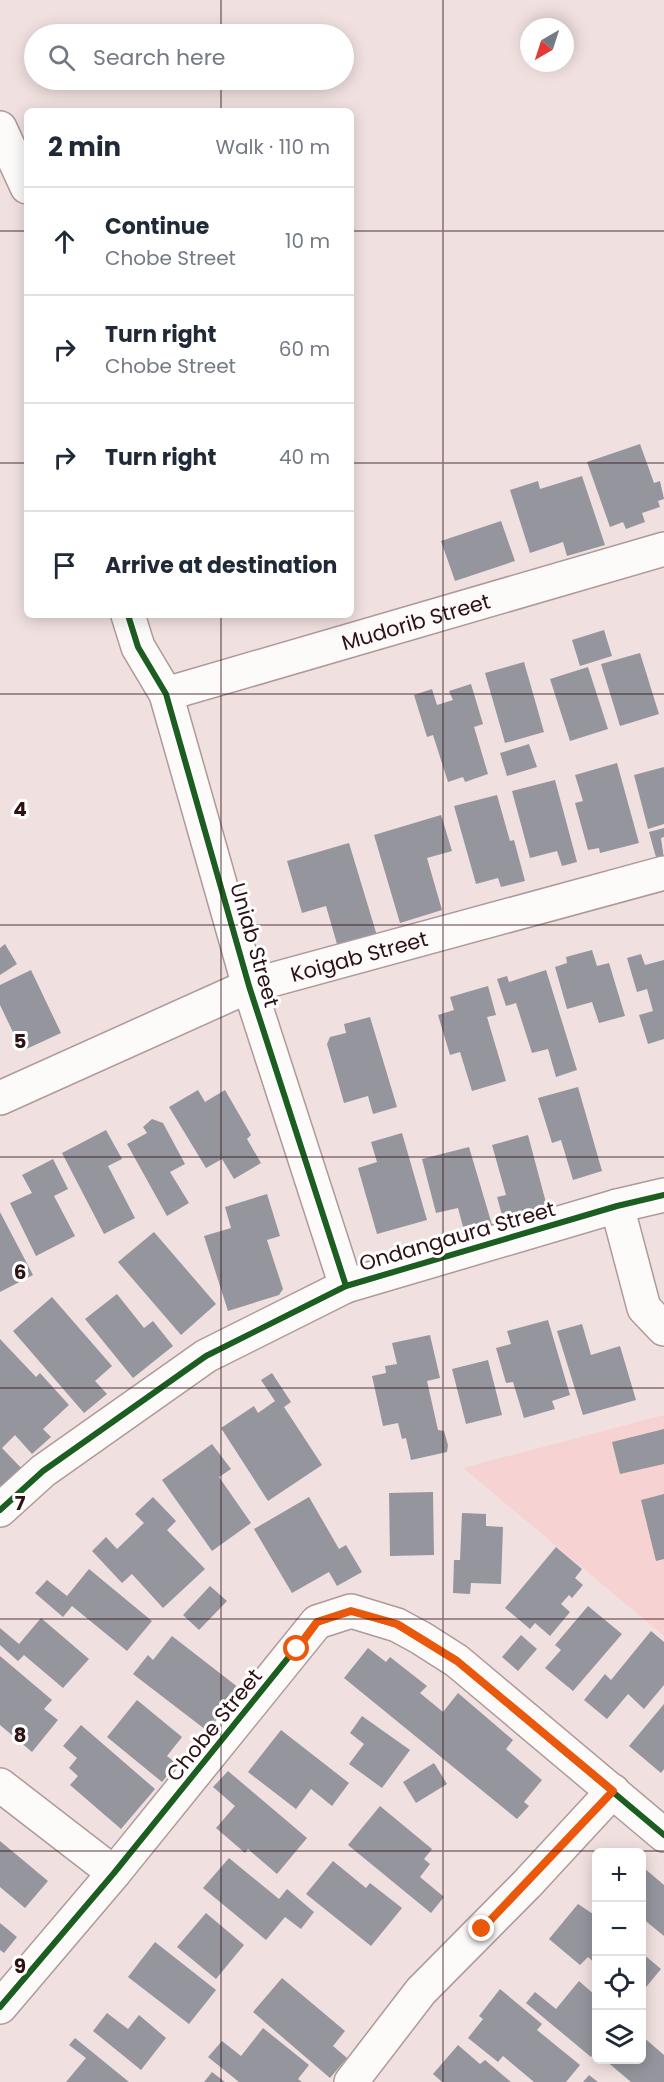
<!DOCTYPE html>
<html lang="en">
<head>
<meta charset="utf-8">
<style>
	body { margin:0; font-family:Poppins,sans-serif; background:#f2f2f3; color:#1f2937 }
	.controls { position:absolute; right:18px; bottom:18px; display:grid; overflow:hidden; border-radius:9px; box-shadow:0 3px 15px #0003 }
	.controls button { width:54px; height:54px; display:grid; place-items:center; padding:0; border:0; border-bottom:2px solid #e0e1e3; background:#fff; color:#1f2937; font:30px sans-serif }
	.compass { position:absolute; left:520px; top:18px; width:54px; height:54px; border-radius:50%; background:#fff; box-shadow:0 3px 15px #0003; rotate:219deg }
	.stop { position:absolute; width:18px; height:18px; margin:-14px; border:4px solid #ea580c; border-radius:50%; background:#fff }
	.stop.end { background:#ea580c; border-color:#fff; box-shadow:0 2px 6px #0008 }
	.list { margin:0; padding:0; list-style:none }
	h2 { display:flex; justify-content:space-between; align-items:center; height:78px; margin:0; padding:0 24px; font-size:26px }
	h2 small { font-size:20px; font-weight:400; color:#747a83 }
	.list li { display:grid; grid-template-columns:39px 1fr auto; gap:18px; align-items:center; box-sizing:border-box; height:108px; padding:0 24px; border-top:2px solid #e0e1e3 }
	.list b { display:block; font-size:22px; white-space:nowrap }
	.list p { margin:0; font-size:20px; white-space:nowrap; color:#747a83 }
	.list em { font-size:20px; font-style:normal; color:#747a83 }
	.icon { flex:none; width:33px; height:33px; fill:none; stroke:currentColor; stroke-width:2; stroke-linecap:round; stroke-linejoin:round }
	.map { position:relative; flex:none; width:664px; height:2082px; overflow:hidden }
	.search { position:absolute; background:#fff; box-shadow:0 3px 15px #0003; left:24px; top:24px; width:330px; height:66px; display:flex; align-items:center; gap:15px; box-sizing:border-box; padding:0 21px; border-radius:33px; color:#747a83; font-size:22px }
	.panel { position:absolute; background:#fff; box-shadow:0 3px 15px #0003; left:24px; top:108px; width:330px; height:510px; border-radius:9px }
	.map>svg:first-child { display:block }
</style>
</head>
<body>
<div class="map">
<svg width="664" height="2082" viewBox="0 0 664 2082">
	<rect width="100%" height="100%" fill="#f1e0e0"/>
	<polygon fill="#f7d2d3" points="664,1415 664,1636 463,1468"/>
	<g fill="#95959e">
		<polygon points="640,444 654,483 660,481 664,499 658,501 660,507 642,513 645,522 626,529 623,522 610,527 587,462"/>
		<polygon points="582,476 605,545 567,556 563,542 530,553 510,490 538,481 540,489"/>
		<polygon points="501,521 515,561 455,581 441,541"/>
		<polygon points="604,630 612,656 580,666 572,640"/>
		<polygon points="640,653 659,714 620,726 601,664"/>
		<polygon points="524,662 544,732 505,743 485,673"/>
		<polygon points="588,667 608,729 570,741 550,679"/>
		<polygon points="471,684 483,724 474,727 488,774 465,782 463,777 448,782 433,735 427,737 414,695 432,689 437,705 453,700 449,691"/>
		<polygon points="529,744 537,767 507,776 500,753"/>
		<polygon points="617,763 639,843 600,853 599,848 588,850 575,803 583,801 575,775"/>
		<polygon points="664,767 664,824 648,829 634,775"/>
		<polygon points="555,780 577,862 562,866 557,851 530,858 512,791"/>
		<polygon points="497,795 510,841 514,840 525,881 501,887 498,878 476,884 454,806"/>
		<polygon points="441,815 452,851 427,858 442,910 400,923 374,835"/>
		<polygon points="664,828 664,837 661,838 664,859 657,861 649,832"/>
		<polygon points="349,843 378,939 339,951 326,906 302,913 287,861"/>
		<polygon points="5,944 17,964 0,975 0,948"/>
		<polygon points="592,950 597,966 609,963 625,1016 599,1023 592,1002 567,1009 555,967 567,963 566,957"/>
		<polygon points="641,954 645,965 664,960 664,1039 648,1044 639,1015 653,1011 647,989 637,992 627,958"/>
		<polygon points="31,970 61,1033 22,1051 0,1005 0,985"/>
		<polygon points="546,970 577,1070 556,1077 548,1049 532,1053 516,1003 506,1006 497,979 507,976 509,982"/>
		<polygon points="488,986 496,1015 487,1017 506,1081 472,1091 460,1052 450,1055 438,1015 454,1010 450,997"/>
		<polygon points="370,1017 397,1107 373,1114 368,1096 344,1103 327,1044 330,1037 346,1033 344,1024"/>
		<polygon points="578,1087 602,1171 573,1180 561,1140 552,1143 538,1098"/>
		<polygon points="198,1090 205,1102 225,1090 251,1135 247,1139 261,1163 234,1179 222,1159 206,1168 169,1107"/>
		<polygon points="152,1119 163,1123 185,1164 170,1172 189,1203 167,1216 127,1144 147,1133 143,1127"/>
		<polygon points="106,1130 122,1159 108,1166 135,1218 104,1234 62,1153"/>
		<polygon points="402,1133 427,1220 377,1234 358,1168 377,1162 371,1142"/>
		<polygon points="528,1135 549,1214 505,1226 497,1197 506,1195 492,1145"/>
		<polygon points="469,1147 495,1235 467,1242 458,1208 436,1213 422,1159"/>
		<polygon points="53,1159 68,1189 54,1196 75,1236 36,1256 10,1203 32,1193 22,1175"/>
		<polygon points="267,1194 280,1236 267,1240 283,1289 279,1295 228,1311 204,1236 231,1228 225,1207"/>
		<polygon points="0,1212 33,1275 0,1292"/>
		<polygon points="154,1232 216,1304 181,1335 118,1262"/>
		<polygon points="117,1294 144,1328 153,1321 173,1346 133,1378 85,1319"/>
		<polygon points="52,1297 112,1366 95,1381 107,1394 84,1413 13,1331"/>
		<polygon points="548,1320 570,1395 552,1401 555,1409 524,1418 513,1382 506,1383 496,1348 511,1344 507,1331"/>
		<polygon points="582,1324 591,1355 620,1346 636,1400 583,1415 557,1331"/>
		<polygon points="430,1335 440,1378 427,1381 438,1430 444,1431 448,1445 447,1452 411,1460 406,1438 402,1439 398,1423 383,1426 372,1376 386,1373 385,1366 397,1364 392,1343"/>
		<polygon points="0,1339 36,1377 40,1373 69,1405 43,1429 51,1437 32,1454 15,1435 2,1448 26,1473 7,1492 0,1485"/>
		<polygon points="488,1360 502,1415 466,1424 452,1369"/>
		<polygon points="272,1373 291,1402 284,1407 322,1465 268,1501 221,1428 254,1406 258,1413 275,1401 261,1380"/>
		<polygon points="664,1429 664,1464 620,1474 612,1442"/>
		<polygon points="212,1444 231,1469 219,1477 251,1523 212,1551 162,1480"/>
		<polygon points="433,1492 434,1555 390,1556 389,1493"/>
		<polygon points="664,1494 664,1559 656,1561 641,1500"/>
		<polygon points="153,1497 176,1521 167,1530 205,1569 163,1608 132,1574 122,1583 92,1551 106,1537 117,1549 144,1523 135,1514"/>
		<polygon points="309,1497 339,1549 346,1545 362,1572 337,1586 329,1572 292,1593 254,1529"/>
		<polygon points="462,1513 486,1514 486,1526 503,1527 501,1584 471,1583 470,1594 453,1593 454,1560 460,1560"/>
		<polygon points="556,1547 582,1569 575,1578 583,1585 572,1598 569,1595 561,1604 570,1612 550,1636 535,1623 530,1629 505,1608"/>
		<polygon points="89,1569 152,1621 127,1651 72,1606 63,1617 35,1593 47,1580 67,1596"/>
		<polygon points="210,1586 227,1601 199,1630 183,1615"/>
		<polygon points="588,1606 622,1634 573,1691 545,1668 561,1650 555,1645"/>
		<polygon points="41,1618 89,1659 63,1688 24,1655 18,1661 0,1645 0,1628 19,1644"/>
		<polygon points="651,1631 664,1642 664,1685 644,1709 628,1694 607,1719 584,1700 605,1674 611,1680"/>
		<polygon points="521,1635 537,1649 518,1671 502,1657"/>
		<polygon points="172,1636 239,1688 206,1730 133,1674 148,1655 153,1660"/>
		<polygon points="368,1648 386,1662 390,1657 427,1686 420,1693 443,1712 458,1693 513,1740 506,1749 542,1780 524,1802 529,1806 517,1819 344,1678"/>
		<polygon points="0,1656 52,1700 44,1709 58,1720 32,1752 0,1725"/>
		<polygon points="137,1700 182,1737 167,1756 177,1764 162,1782 107,1737"/>
		<polygon points="664,1704 664,1769 661,1773 629,1746"/>
		<polygon points="362,1716 410,1750 382,1788 349,1764 364,1744 350,1733"/>
		<polygon points="81,1725 155,1789 121,1829 70,1785 78,1776 69,1768 77,1758 63,1746"/>
		<polygon points="281,1730 349,1783 332,1806 311,1789 296,1809 248,1772"/>
		<polygon points="434,1763 447,1784 416,1803 403,1782"/>
		<polygon points="228,1771 307,1838 277,1874 248,1849 245,1853 216,1828 235,1806 213,1787"/>
		<polygon points="380,1806 432,1849 424,1859 430,1864 420,1877 444,1897 431,1913 348,1845"/>
		<polygon points="0,1841 48,1881 25,1908 0,1887"/>
		<polygon points="229,1858 279,1899 287,1889 314,1912 301,1929 285,1917 266,1940 203,1888"/>
		<polygon points="333,1861 366,1888 370,1883 402,1908 371,1946 306,1894"/>
		<polygon points="644,1868 664,1885 664,1936 642,1918"/>
		<polygon points="578,1904 596,1916 596,1964 588,1957 580,1965 549,1939"/>
		<polygon points="206,1913 244,1945 216,1979 177,1947"/>
		<polygon points="0,1923 17,1937 4,1953 0,1950"/>
		<polygon points="155,1942 216,1990 189,2024 128,1977"/>
		<polygon points="642,1953 661,1969 642,1992"/>
		<polygon points="282,1978 345,2031 333,2046 347,2058 330,2078 253,2012"/>
		<polygon points="579,1981 596,1996 596,2050 591,2057 526,2003 535,1992 556,2009"/>
		<polygon points="500,1989 542,2024 537,2030 580,2065 566,2082 534,2082 503,2056 498,2062 468,2038 483,2019 479,2016"/>
		<polygon points="107,2013 128,2029 139,2015 166,2038 141,2070 93,2031"/>
		<polygon points="263,2028 309,2065 298,2079 302,2082 239,2082 208,2057 222,2041 241,2056"/>
		<polygon points="642,2036 664,2055 664,2082 631,2082 605,2060 642,2060"/>
		<polygon points="75,2038 129,2082 66,2082 86,2058 69,2045"/>
		<polygon points="458,2045 480,2064 485,2060 511,2082 442,2082 433,2074"/>
		<polygon points="212,2072 225,2082 204,2082"/>
		<polygon points="589,2075 598,2082 583,2082"/>
	</g>
	<g fill="none" stroke-linecap="round" stroke-linejoin="round">
		<defs>
			<g id="minor">
				<polyline points="0,128 27,187"/>
				<polyline points="128,615 138,647 166,694 249,986 346,1286"/>
				<path id="s1" d="M 166,694 L 664,549"/>
				<path id="s2" d="M 0,1098 L 249,986 L 664,873"/>
				<polyline points="617,1206 644,1308 664,1329"/>
				<polyline points="0,1510 43,1471 206,1356 346,1286 617,1206 664,1195"/>
				<polyline points="0,1785 114,1873"/>
				<polyline points="0,2007 114,1873 317,1622 351,1611 397,1625 421,1638 457,1661 664,1835"/>
				<polyline points="351,2082 421,1991 527,1884 613,1791"/>
			</g>
		</defs>
		<use href="#minor" stroke="#ae999b" stroke-width="36"/>
		<use href="#minor" stroke="#fdfafa" stroke-width="33"/>
		<defs>
			<g id="cycleway">
				<polyline points="128,615 138,647 166,694 249,986 346,1286"/>
				<polyline points="0,1510 43,1471 206,1356 346,1286 617,1206 664,1195"/>
				<polyline points="0,2007 114,1873 317,1622 351,1611 397,1625 421,1638 457,1661 664,1835"/>
			</g>
		</defs>
		<use href="#cycleway" stroke="#fff" stroke-width="10"/>
		<use href="#cycleway" stroke="#1b5e20" stroke-width="6"/>
	</g>
	<g fill="none" stroke-linecap="round" stroke-linejoin="round">
		<polyline stroke="#ea580c" stroke-width="8" points="297,1649 317,1622 351,1611 397,1624 457,1661 613,1791 482,1929"/>
	</g>
	<path fill="none" stroke="#2e1115" stroke-width="1.5" stroke-opacity="0.55" d="M 221,0 L 221,34M 443,0 L 443,2082M 221,80 L 221,111M 0,231 L 27,231M 351,231 L 664,231M 0,463 L 27,463M 351,463 L 664,463M 221,615 L 221,2082M 0,694 L 664,694M 0,925 L 664,925M 0,1157 L 664,1157M 0,1388 L 664,1388M 0,1619 L 664,1619M 0,1851 L 664,1851"/>
	<g text-anchor="middle" dominant-baseline="central" stroke-width="6" stroke-linejoin="round" paint-order="stroke">
		<g font-size="21" fill="#2e1115" stroke="#fff">
			<text stroke="none"><textPath href="#s1" startOffset="260">Mudorib Street</textPath></text>
			<text transform="translate(255 945) rotate(74)">Uniab Street</text>
			<text stroke="none"><textPath href="#s2" startOffset="387">Koigab Street</textPath></text>
			<text transform="translate(457 1236) rotate(-16)">Ondangaura Street</text>
			<text transform="translate(214 1725) rotate(-51)">Chobe Street</text>
		</g>
	</g>
	<g font-size="20" text-anchor="middle" font-weight="bold" fill="#2e1115" stroke="#fff" stroke-width="6" stroke-linejoin="round" paint-order="stroke">
		<text x="20" y="816">4</text>
		<text x="20" y="1048">5</text>
		<text x="20" y="1279">6</text>
		<text x="20" y="1510">7</text>
		<text x="20" y="1742">8</text>
		<text x="20" y="1973">9</text>
	</g>
</svg>
<div class="controls">
<button>+</button>
<button>−</button>
<button><svg class="icon" aria-label="locate" viewBox="0 0 24 24"><circle cx="12" cy="12" r="6"/><path d="M12 2v4M12 18v4M2 12h4M18 12h4"/></svg></button>
<button><svg class="icon" aria-label="layers" viewBox="0 0 24 24"><path d="M12 4l9 5-9 5-9-5zM3 14l9 5 9-5"/></svg></button>
</div>
<svg class="compass" viewBox="-18 -18 36 36"><path d="M0-13l5 13h-10z" fill="#e53935"/><path d="M0 13l5-13h-10z" fill="#747a83"/></svg>
<div class="stop" style="left:297px;top:1649px"></div>
<div class="stop end" style="left:482px;top:1929px"></div>
<div class="search"><svg class="icon" aria-label="search" viewBox="0 0 24 24"><circle cx="10" cy="10" r="6"/><path d="M15 15l6 6"/></svg>Search here</div>
<section class="panel">
<h2>2 min<small>Walk · 110 m</small></h2>
<ul class="list">
<li><svg class="icon" aria-label="ahead" viewBox="0 0 24 24"><path d="M12 20V5M6 11l6-6 6 6"/></svg><div><b>Continue</b><p>Chobe Street</p></div><em>10 m</em></li>
<li><svg class="icon" aria-label="right" viewBox="0 0 24 24"><path d="M7 20v-9h11M14 6l5 5-5 5"/></svg><div><b>Turn right</b><p>Chobe Street</p></div><em>60 m</em></li>
<li><svg class="icon" aria-label="right" viewBox="0 0 24 24"><path d="M7 20v-9h11M14 6l5 5-5 5"/></svg><div><b>Turn right</b></div><em>40 m</em></li>
<li><svg class="icon" aria-label="arrive" viewBox="0 0 24 24"><path d="M6 21V4h12l-3 4 3 4H6"/></svg><div><b>Arrive at destination</b></div></li>
</ul>
</section>
</div>
</body>
</html>
